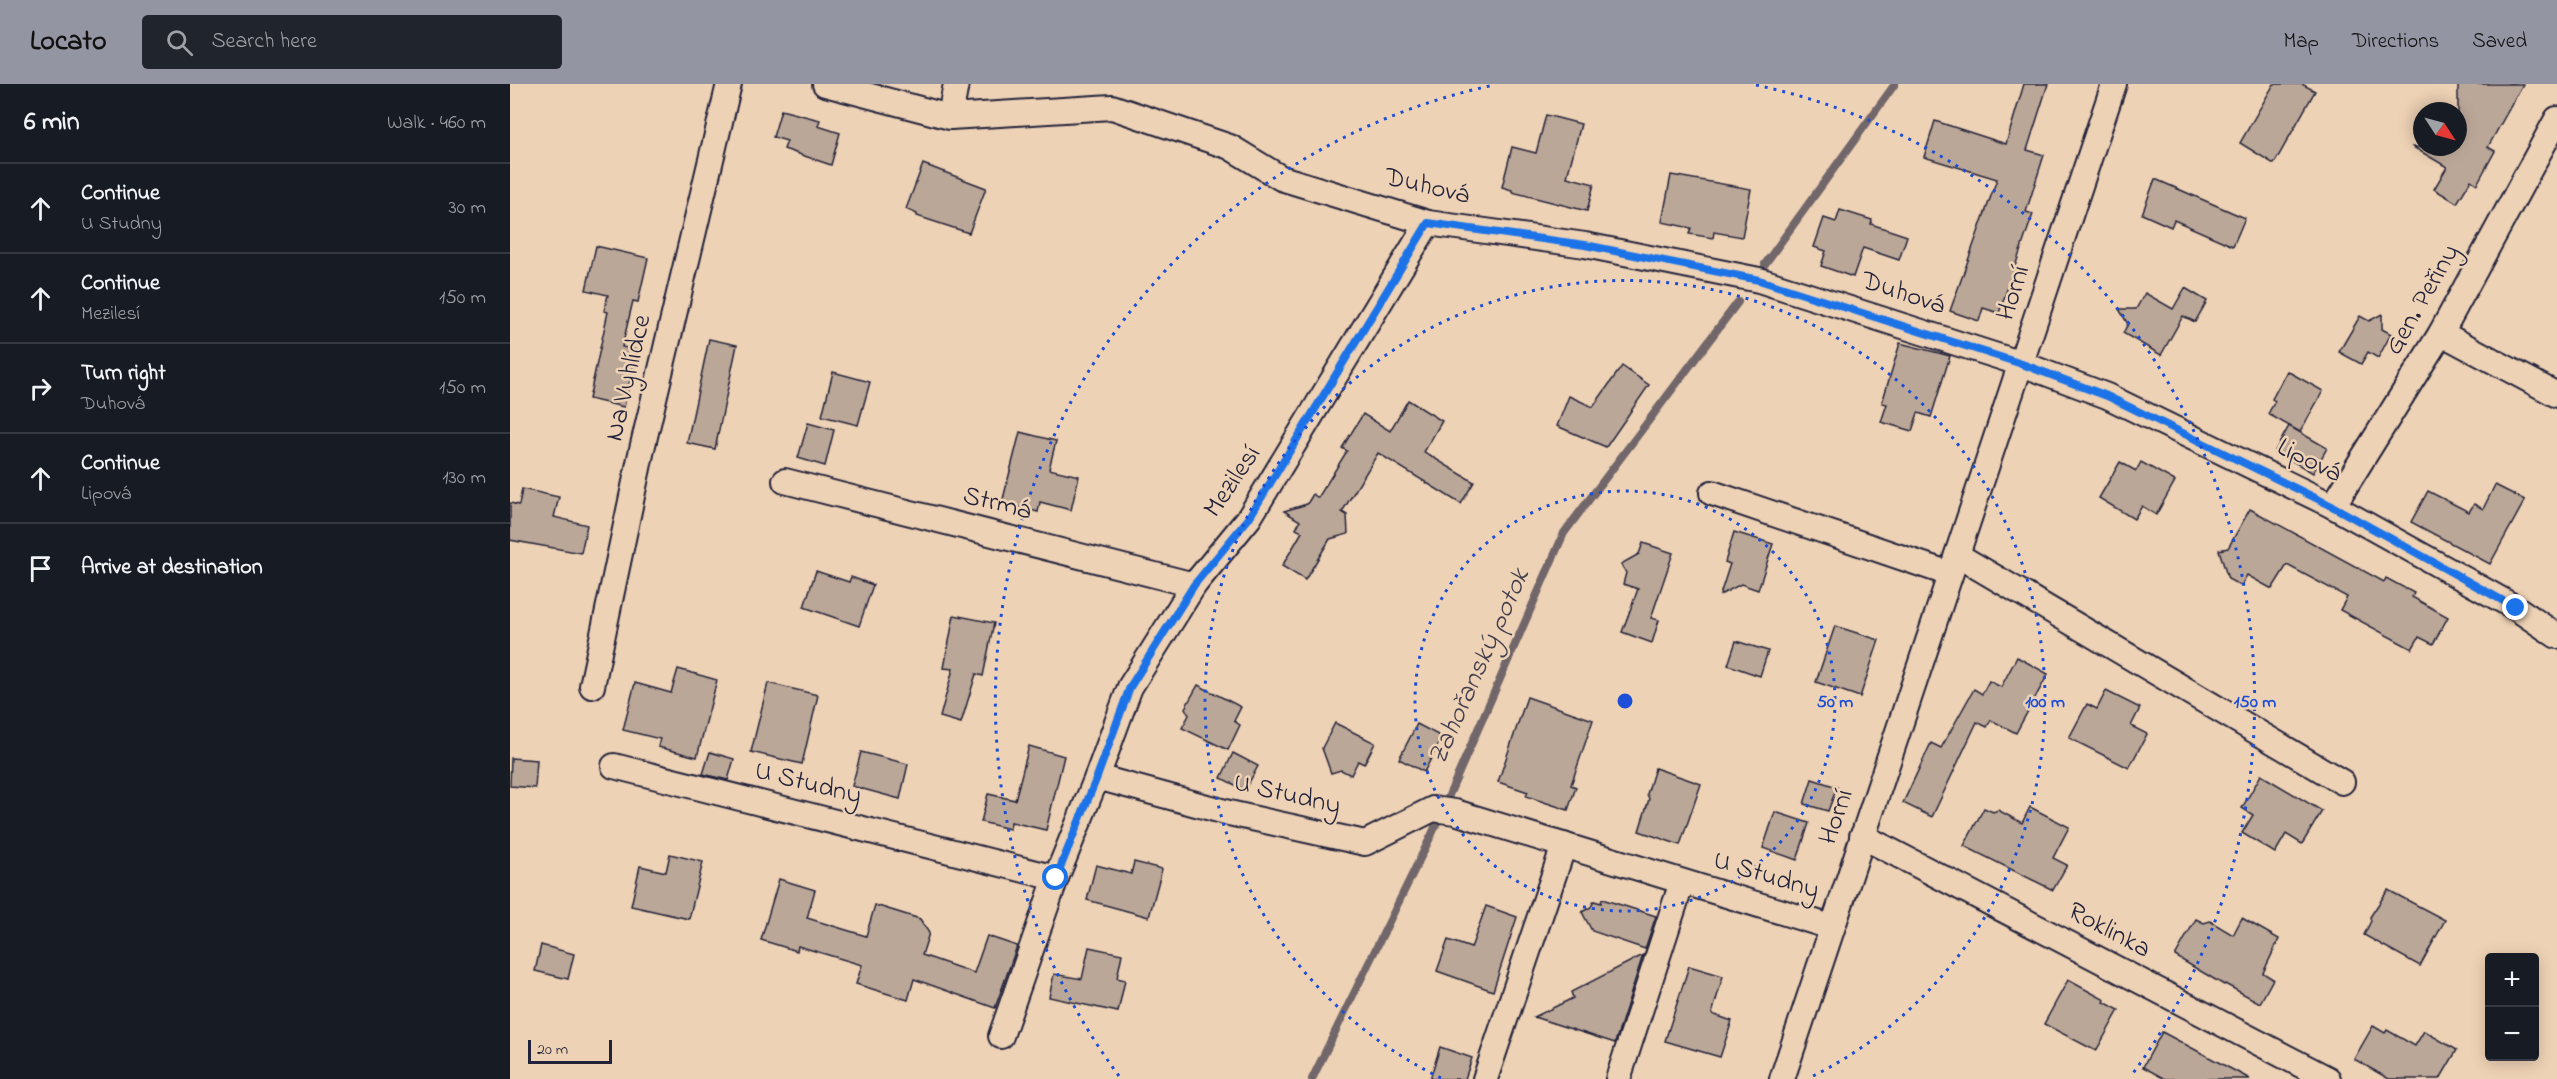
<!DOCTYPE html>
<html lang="en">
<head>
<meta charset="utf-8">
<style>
	body { margin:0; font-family:"Indie Flower",sans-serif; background:#20242c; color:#f1f3f6 }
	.controls { position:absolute; right:18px; bottom:18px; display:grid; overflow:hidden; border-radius:6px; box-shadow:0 3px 15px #0003 }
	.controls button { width:54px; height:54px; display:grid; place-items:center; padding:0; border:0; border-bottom:2px solid #363941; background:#171b24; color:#f1f3f6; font:30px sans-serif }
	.compass { position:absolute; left:1903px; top:18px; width:54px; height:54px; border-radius:50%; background:#171b24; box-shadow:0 3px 15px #0003; rotate:126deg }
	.scale { position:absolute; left:18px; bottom:15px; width:84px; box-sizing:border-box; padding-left:6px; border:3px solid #22223b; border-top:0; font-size:16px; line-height:21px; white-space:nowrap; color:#22223b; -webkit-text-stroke:4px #eed2b5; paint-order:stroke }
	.stop { position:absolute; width:18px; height:18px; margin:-14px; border:4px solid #1a73e8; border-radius:50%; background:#fff }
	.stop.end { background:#1a73e8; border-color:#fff; box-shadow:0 2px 6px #0008 }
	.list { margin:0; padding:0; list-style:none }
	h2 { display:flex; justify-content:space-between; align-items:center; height:78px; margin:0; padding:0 24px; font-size:26px }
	h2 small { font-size:20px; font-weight:400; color:#9ea1a6 }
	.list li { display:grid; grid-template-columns:39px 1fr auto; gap:18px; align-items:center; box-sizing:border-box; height:90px; padding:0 24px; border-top:2px solid #363941 }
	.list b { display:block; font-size:22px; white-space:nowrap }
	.list p { margin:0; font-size:20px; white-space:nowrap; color:#9ea1a6 }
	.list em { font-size:20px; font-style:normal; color:#9ea1a6 }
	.icon { flex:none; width:33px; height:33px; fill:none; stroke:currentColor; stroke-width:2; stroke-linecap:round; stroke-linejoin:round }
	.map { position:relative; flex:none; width:2047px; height:995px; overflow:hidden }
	header { display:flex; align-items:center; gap:36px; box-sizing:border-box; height:84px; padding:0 30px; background:#9495a2; color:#111 }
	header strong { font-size:28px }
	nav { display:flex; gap:33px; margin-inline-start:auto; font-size:21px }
	.search { width:420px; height:54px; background:#20242c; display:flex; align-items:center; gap:15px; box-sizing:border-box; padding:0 21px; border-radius:6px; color:#9ea1a6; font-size:22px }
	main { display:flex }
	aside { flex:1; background:#171b24 }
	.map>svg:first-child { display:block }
</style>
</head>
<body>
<header>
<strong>Locato</strong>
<div class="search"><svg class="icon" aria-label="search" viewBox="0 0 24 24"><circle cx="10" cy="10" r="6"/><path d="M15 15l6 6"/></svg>Search here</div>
<nav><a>Map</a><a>Directions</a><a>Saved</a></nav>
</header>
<main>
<aside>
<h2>6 min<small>Walk · 460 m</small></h2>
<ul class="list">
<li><svg class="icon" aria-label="ahead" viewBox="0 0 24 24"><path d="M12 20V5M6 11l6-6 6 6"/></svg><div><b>Continue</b><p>U Studny</p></div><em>30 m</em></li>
<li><svg class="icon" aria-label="ahead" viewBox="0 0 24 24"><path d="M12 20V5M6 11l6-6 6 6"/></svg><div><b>Continue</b><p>Mezilesí</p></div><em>150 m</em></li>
<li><svg class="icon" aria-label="right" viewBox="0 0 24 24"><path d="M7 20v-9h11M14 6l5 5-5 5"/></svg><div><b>Turn right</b><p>Duhová</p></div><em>150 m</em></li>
<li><svg class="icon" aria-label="ahead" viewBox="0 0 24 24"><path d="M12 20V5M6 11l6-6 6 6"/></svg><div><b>Continue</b><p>Lipová</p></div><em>130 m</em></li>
<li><svg class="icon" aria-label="arrive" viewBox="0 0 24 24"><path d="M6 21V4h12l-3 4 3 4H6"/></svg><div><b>Arrive at destination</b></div></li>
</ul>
</aside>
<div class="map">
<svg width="2047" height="995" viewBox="0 0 2047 995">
	<rect width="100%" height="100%" fill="#eed2b5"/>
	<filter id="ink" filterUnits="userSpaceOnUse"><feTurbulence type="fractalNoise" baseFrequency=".0167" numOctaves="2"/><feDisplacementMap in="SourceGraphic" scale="12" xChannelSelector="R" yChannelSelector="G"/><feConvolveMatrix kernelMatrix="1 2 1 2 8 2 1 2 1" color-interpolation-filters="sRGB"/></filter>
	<g filter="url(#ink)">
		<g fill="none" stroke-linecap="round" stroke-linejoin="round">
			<g stroke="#71666a" stroke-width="8">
				<polyline points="1255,180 1385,0"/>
				<polyline points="802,995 922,750 1054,449 1228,218"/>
			</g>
		</g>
		<g fill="#bba797" stroke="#22223b" stroke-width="1.5">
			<polygon points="1514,0 1538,0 1517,66 1534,71 1516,128 1523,130 1489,229 1473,224 1469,237 1440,227 1487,95 1414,73 1425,37 1496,60"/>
			<polygon points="1764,0 1792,0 1805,7 1764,80 1730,59"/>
			<polygon points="1948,0 2013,0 1978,63 1985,67 1967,100 1961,96 1947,119 1924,105 1937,83 1903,63 1948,63"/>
			<polygon points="271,26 310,36 308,42 330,49 321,81 274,65 277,57 263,53"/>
			<polygon points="1036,31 1071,40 1057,93 1084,100 1077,127 1002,108 1002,106 992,103 1002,63 1026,69"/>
			<polygon points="413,80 476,104 459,149 407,132 407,130 396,125"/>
			<polygon points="1161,91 1241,105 1232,153 1204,148 1203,154 1179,150 1181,144 1152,138"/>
			<polygon points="1645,95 1735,134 1723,162 1664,136 1661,143 1632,130"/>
			<polygon points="1330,126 1362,136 1361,140 1397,152 1389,176 1353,164 1343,193 1311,182 1316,167 1304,163 1314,134 1326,138"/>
			<polygon points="86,162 138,174 128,218 123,217 112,263 127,266 114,323 79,315 98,228 94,227 98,211 76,206"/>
			<polygon points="1675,204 1697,217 1685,238 1673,232 1651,271 1613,249 1618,240 1609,225 1626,225 1635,209 1663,225"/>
			<polygon points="1872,230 1872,245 1881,250 1868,274 1858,268 1851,280 1829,268 1850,232 1859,237"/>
			<polygon points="199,255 227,261 205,365 177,359"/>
			<polygon points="1390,259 1440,272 1421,333 1408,329 1402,347 1371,338 1377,320 1372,319"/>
			<polygon points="1112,282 1139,301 1096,363 1047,342 1059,312 1083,323"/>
			<polygon points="1777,287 1813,307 1790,348 1758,330 1765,317 1762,315"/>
			<polygon points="323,288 360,298 348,341 312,332"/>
			<polygon points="898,316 932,337 914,368 964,398 951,420 868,369 832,428 837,431 838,450 820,455 795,496 772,482 792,448 786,445 790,437 774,427 797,420 803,410 808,414 837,367 832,364 853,330 880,347"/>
			<polygon points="298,339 324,346 315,382 288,374"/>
			<polygon points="1779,342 1817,364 1803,389 1765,367"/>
			<polygon points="510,348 546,357 539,385 569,392 561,426 530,418 528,428 492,419"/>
			<polygon points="1610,378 1626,387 1631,378 1665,397 1646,431 1632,422 1624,435 1589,414"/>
			<polygon points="1985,401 2015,416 1980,480 1901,438 1918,407 1959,428 1964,420 1973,425"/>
			<polygon points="12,405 49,413 44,433 77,441 71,469 0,456 0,419 9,421"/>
			<polygon points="1740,425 1874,498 1876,494 1904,509 1902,513 1938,533 1923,560 1909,553 1902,565 1830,526 1837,513 1777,481 1762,505 1737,491 1731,502 1718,495 1709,466 1718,464"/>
			<polygon points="1224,448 1263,460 1248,506 1231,500 1210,511 1220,480 1215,478"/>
			<polygon points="1133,459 1163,469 1141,534 1149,536 1142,559 1112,548 1128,505 1113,500 1116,489 1111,480 1129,470"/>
			<polygon points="306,487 339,498 341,493 363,501 349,542 294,523"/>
			<polygon points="444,531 484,539 473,592 466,590 451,639 430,633 443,585 434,584"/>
			<polygon points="1325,542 1369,556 1350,613 1306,598"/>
			<polygon points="1226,557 1258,567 1250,592 1218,581"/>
			<polygon points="1507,573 1538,590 1506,649 1481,636 1477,643 1467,638 1422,733 1393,719 1421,659 1431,664 1464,605 1472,610 1479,597 1491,603"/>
			<polygon points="168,585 207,596 187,673 148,663 150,655 113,646 125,599 161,609"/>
			<polygon points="258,599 308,611 292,680 241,668"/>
			<polygon points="688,601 731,623 724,637 730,641 718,666 672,644 679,631 675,624"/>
			<polygon points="1596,607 1630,624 1621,642 1637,650 1619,684 1559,654 1577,620 1587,625"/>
			<polygon points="1017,613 1083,636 1061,701 1066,703 1058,726 1016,712 1018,708 988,698"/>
			<polygon points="825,639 865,659 854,680 848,677 841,691 831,686 821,689 812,664"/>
			<polygon points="907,640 932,653 914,688 889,675"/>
			<polygon points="519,662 554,672 536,746 501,738 500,745 471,738 478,710 505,716"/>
			<polygon points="200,668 224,675 218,696 193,690"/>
			<polygon points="351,668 398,680 390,715 342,702"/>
			<polygon points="723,669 748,682 735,706 711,694"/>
			<polygon points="1,674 27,676 25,704 0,702"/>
			<polygon points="1145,684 1191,700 1170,761 1129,747 1139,715 1137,710"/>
			<polygon points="1751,691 1812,727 1792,760 1776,750 1765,769 1732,749 1743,731 1732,724"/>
			<polygon points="1302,695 1327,703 1318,727 1294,720"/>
			<polygon points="1520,723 1559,743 1543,774 1557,781 1543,806 1454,762 1474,724 1483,728 1488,726 1512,739"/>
			<polygon points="1265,728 1299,739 1287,776 1253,764"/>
			<polygon points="160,770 193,778 179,835 121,822 130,782 156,788"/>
			<polygon points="624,778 652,785 639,833 577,816 586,781 621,790"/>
			<polygon points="269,795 305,806 297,834 356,852 365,821 410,835 419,849 412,871 464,889 477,852 507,862 485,924 404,895 398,916 346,900 352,881 288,862 287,867 251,856"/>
			<polygon points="1878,806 1935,836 1910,882 1854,851 1861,837 1860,833"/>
			<polygon points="1092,815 1146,832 1135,865 1082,847 1072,828 1081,823 1084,817 1091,819"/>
			<polygon points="976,822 1007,833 983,907 927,887 938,856 961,864"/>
			<polygon points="1732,834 1769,855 1753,889 1763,895 1750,919 1715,900 1714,901 1665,872 1686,835 1694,839 1700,837 1723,851"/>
			<polygon points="31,861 64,870 58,895 25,887"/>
			<polygon points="579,863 612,870 607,894 615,896 608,928 539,913 544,890 572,895"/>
			<polygon points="1133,871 1105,959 1024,933 1063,914 1061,908"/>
			<polygon points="1179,882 1213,892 1202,930 1222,937 1210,973 1155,957"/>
			<polygon points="1558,896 1595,916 1594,918 1609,926 1586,967 1534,940"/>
			<polygon points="1863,942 1875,949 1877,946 1905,962 1914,947 1947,966 1930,995 1879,995 1844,975"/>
			<polygon points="1652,948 1695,971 1740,995 1655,995 1633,983"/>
			<polygon points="930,963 962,974 955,995 920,995"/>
		</g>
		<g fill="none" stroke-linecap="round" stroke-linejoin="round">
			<defs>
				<g id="street">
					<polyline points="315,0 440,33 602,23 720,63 771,94 918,139 1075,161 1249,196 1512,280 1597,312 1823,422 2006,524 2047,552"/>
					<polyline points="440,33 446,0"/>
					<polyline points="1931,249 2047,311"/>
					<polyline points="275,397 684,501"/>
					<polyline points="1202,409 1440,490"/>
					<polyline points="1823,422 1931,249 2047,35"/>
					<polyline points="1447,471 1832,698"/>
					<polyline points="82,602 132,365 219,0"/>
					<polyline points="104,682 546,794 587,693 719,729 855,759 923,725 945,728 1321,843"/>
					<polyline points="587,693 620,603 684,501 739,434 918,139"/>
					<polyline points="1352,752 1818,995"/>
					<polyline points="491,952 546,794"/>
					<polyline points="975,995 1054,761"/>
					<polyline points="1108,995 1172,798"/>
					<polyline points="1272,995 1604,0"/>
				</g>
			</defs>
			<use href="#street" stroke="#22223b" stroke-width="28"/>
			<use href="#street" stroke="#eed2b5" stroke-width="24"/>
		</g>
	</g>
	<g fill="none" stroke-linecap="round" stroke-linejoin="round" filter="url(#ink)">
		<polyline stroke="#1a73e8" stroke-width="8" points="546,794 587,693 620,603 684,501 739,434 918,139 1075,161 1249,196 1512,280 1597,312 1822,422 2006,524"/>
	</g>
	<g fill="none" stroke="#1d4ed8" stroke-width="3" stroke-dasharray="3 6">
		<circle cx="1115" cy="617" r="210"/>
		<path d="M931 994A420 420 0 1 1 1299 994"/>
		<path d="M609 992A630 630 0 0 1 984 1M1246 1A630 630 0 0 1 1621 992"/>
	</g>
	<g text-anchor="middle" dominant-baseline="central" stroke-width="5" stroke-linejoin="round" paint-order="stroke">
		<g font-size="27" fill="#22223b" stroke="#eed2b5">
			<text transform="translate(917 103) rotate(13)">Duhová</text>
			<text transform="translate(1504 209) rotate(-72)">Horní</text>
			<text transform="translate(1393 210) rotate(18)">Duhová</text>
			<text transform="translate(1913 216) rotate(-60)">Gen. Peřiny</text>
			<text transform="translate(119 294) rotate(-77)">Na Vyhlídce</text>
			<text transform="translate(1799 377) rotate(26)">Lipová</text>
			<text transform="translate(723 398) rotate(-56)">Mezilesí</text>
			<text transform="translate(487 420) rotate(14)">Strmá</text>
			<text transform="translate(298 700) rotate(14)">U Studny</text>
			<text transform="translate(777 711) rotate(13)">U Studny</text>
			<text transform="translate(1327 733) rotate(-71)">Horní</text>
			<text transform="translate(1256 792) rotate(17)">U Studny</text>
			<text transform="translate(1599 847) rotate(28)">Roklinka</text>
		</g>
		<g font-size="28" font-style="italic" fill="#433e4e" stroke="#eed2b5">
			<text transform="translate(970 583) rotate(-66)">Zahořanský potok</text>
		</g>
	</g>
	<circle cx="1115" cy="617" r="9" fill="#1d4ed8" stroke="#eed2b5" stroke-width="3"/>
	<g font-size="18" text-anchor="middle" font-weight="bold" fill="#1d4ed8" stroke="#eed2b5" stroke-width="5" stroke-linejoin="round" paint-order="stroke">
		<text x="1325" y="623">50 m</text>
		<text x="1535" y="623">100 m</text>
		<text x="1745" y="623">150 m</text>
	</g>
</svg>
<div class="controls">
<button>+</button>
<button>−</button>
</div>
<svg class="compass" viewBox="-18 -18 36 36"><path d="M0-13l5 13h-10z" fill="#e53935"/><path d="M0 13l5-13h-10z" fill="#9ea1a6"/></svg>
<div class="scale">20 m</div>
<div class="stop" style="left:546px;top:794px"></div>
<div class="stop end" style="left:2006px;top:524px"></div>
</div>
</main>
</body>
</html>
